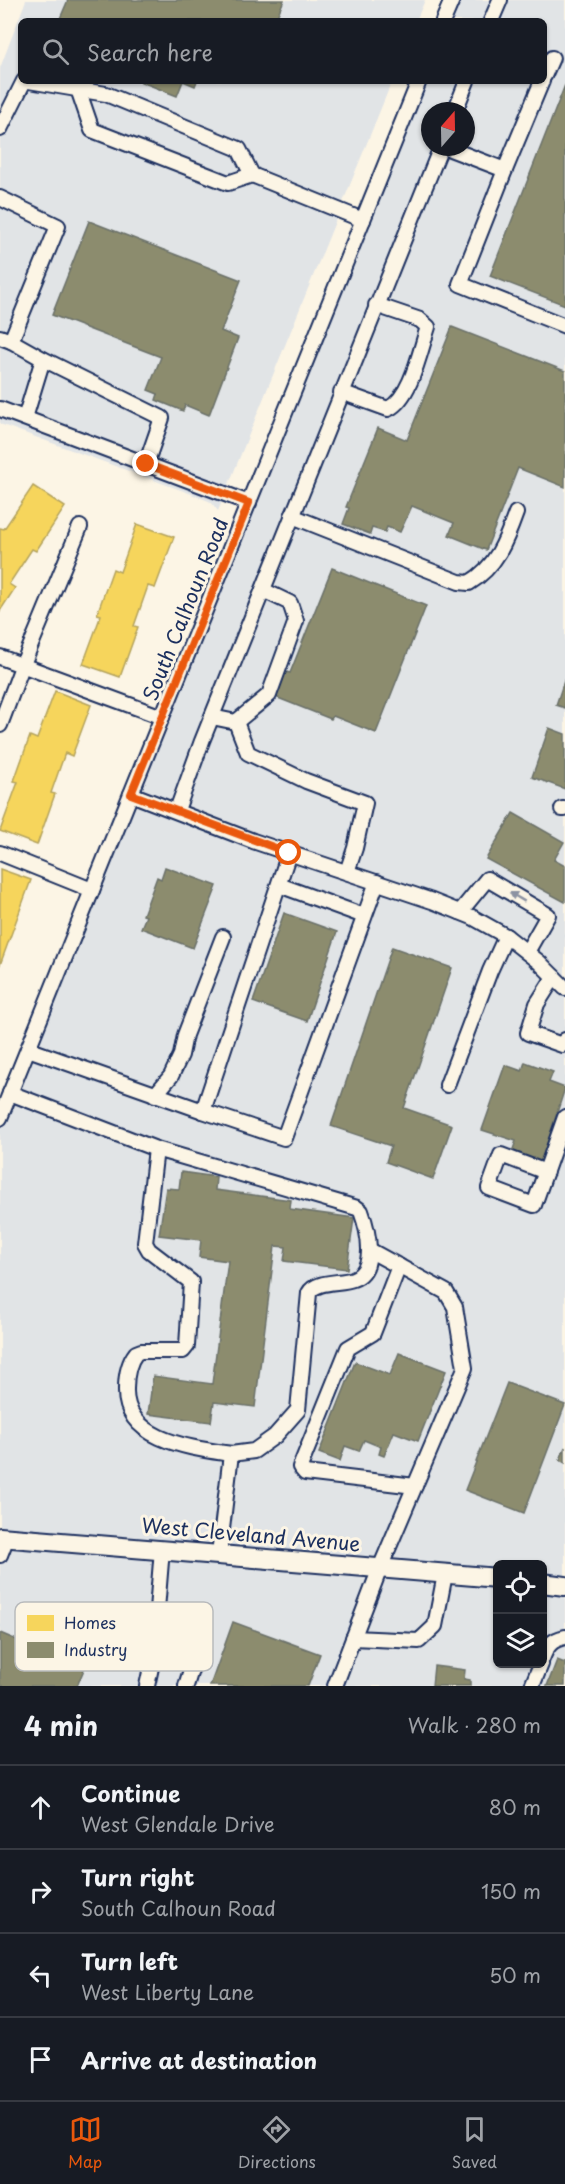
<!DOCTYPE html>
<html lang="en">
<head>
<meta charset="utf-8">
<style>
	body { margin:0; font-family:"Playpen Sans",sans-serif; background:#20242c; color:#f1f3f6 }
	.controls { position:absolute; right:18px; bottom:18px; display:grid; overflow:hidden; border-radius:9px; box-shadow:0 2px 4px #0004 }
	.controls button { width:54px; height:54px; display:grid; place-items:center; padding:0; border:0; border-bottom:2px solid #363941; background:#171b24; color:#f1f3f6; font:30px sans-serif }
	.compass { position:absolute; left:421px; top:102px; width:54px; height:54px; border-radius:50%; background:#171b24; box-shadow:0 2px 4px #0004; rotate:20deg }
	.stop { position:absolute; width:18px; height:18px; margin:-14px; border:4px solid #ea580c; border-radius:50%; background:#fff }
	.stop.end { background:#ea580c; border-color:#fff; box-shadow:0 2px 6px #0008 }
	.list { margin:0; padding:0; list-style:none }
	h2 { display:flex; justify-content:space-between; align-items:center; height:78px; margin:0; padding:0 24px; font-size:26px }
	h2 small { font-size:20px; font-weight:400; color:#9ea1a6 }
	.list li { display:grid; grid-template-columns:39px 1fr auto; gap:18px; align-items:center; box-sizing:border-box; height:84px; padding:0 24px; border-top:2px solid #363941 }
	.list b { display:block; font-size:22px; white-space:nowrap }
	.list p { margin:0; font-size:20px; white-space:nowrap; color:#9ea1a6 }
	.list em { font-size:20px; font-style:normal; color:#9ea1a6 }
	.icon { flex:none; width:33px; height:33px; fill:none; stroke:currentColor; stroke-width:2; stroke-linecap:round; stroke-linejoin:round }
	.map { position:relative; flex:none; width:565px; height:1686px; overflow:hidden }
	.search { position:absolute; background:#171b24; box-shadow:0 2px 4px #0004; left:18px; right:18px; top:18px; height:66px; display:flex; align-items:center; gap:15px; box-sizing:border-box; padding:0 21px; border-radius:9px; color:#9ea1a6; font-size:22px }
	.sheet { height:414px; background:#171b24 }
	nav { display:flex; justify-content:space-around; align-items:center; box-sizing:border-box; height:84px; border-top:2px solid #363941; background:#171b24; font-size:16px; color:#9ea1a6 }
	nav a { display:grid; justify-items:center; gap:3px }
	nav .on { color:#ea580c }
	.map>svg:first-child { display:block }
</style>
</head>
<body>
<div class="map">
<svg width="565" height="1686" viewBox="0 0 565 1686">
	<rect width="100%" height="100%" fill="#fcf5e5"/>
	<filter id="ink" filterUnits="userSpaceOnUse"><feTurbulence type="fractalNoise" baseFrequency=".0167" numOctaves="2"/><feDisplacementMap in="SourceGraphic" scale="12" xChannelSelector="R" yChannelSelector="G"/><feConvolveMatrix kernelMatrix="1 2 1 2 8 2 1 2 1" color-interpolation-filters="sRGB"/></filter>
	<g filter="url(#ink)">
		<g fill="#e1e4e6" fill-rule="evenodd">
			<polygon points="26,0 425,0 416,21 21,21 21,81 392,81 218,511 211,502 189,493 0,424 0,68"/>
			<path d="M 452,0 L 565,0 L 565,1686 L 0,1686 L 0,1119 L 419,81 L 544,81 L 544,21 L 443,21 ZM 430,111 L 466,111 L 466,147 L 430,147 ZM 498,1564 L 542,1564 L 542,1664 L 498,1664 Z"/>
		</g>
		<g fill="#f6d55c" stroke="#b4a35d" stroke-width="1.5">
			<polygon points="33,486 65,507 36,551 32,549 9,584 15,588 0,611 0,528 4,529"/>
			<polygon points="137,524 174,537 155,588 148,586 134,626 138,627 120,677 83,664 101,615 97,614 113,569 120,572"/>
			<polygon points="55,691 91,705 72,756 65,753 51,793 55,794 37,845 0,831 18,782 14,781 30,736 37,739"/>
			<polygon points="0,869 31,880 0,965"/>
		</g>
		<g fill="#8c8c6e" stroke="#6a7069" stroke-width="1.5">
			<polygon points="68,0 284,0 275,21 59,21"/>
			<polygon points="139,81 197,81 195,86 183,81 177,96"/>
			<polygon points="565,85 565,305 490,276"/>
			<polygon points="89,221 241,280 221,331 238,338 209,415 185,405 183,411 156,400 158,394 148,390 161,357 52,315"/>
			<polygon points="452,327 565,371 565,487 518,468 486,550 449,535 454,523 412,506 400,532 387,527 385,532 372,528 370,534 343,524 349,508 346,507 378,428 407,440"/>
			<polygon points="332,568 426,606 376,733 333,716 331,719 273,696 283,671 290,673"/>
			<polygon points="565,678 565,708 556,705"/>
			<polygon points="549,728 565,734 565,789 532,777"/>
			<polygon points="513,813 564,842 554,860 565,866 565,902 486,859"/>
			<polygon points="165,867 217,886 193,948 141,928 146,916 143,915 157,877 161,879"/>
			<polygon points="284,913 337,932 307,1021 253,1002"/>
			<polygon points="392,947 452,968 404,1108 452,1125 433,1179 386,1162 391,1146 331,1126"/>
			<polygon points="525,1062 553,1072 549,1082 565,1088 541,1162 512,1152 516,1141 482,1130 505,1065 522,1071"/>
			<polygon points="181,1172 216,1177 215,1190 291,1200 290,1209 354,1218 347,1269 284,1261 286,1247 275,1246 255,1407 214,1402 211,1422 148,1414 153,1376 212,1384 228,1261 199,1257 201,1240 159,1235 166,1188 179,1189"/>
			<polygon points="399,1353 446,1371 418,1441 394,1432 384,1456 379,1454 381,1447 364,1440 359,1451 345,1446 340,1461 319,1453 355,1362 390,1375"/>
			<polygon points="507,1383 565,1405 524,1513 465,1490"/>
			<polygon points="565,1447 565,1463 560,1460"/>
			<polygon points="233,1622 320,1654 308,1686 210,1686"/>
			<polygon points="26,1623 69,1639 66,1647 82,1653 78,1664 85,1667 77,1686 0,1686 0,1633 19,1641"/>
			<polygon points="557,1660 565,1663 565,1686 547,1686"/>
			<polygon points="434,1666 465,1670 464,1679 470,1680 470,1686 432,1686"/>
		</g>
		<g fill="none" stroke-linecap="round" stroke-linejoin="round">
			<defs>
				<g id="minor">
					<polyline points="443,21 452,0"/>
					<polyline points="491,21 500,0"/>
					<polyline points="544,76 552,58"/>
					<polyline points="29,81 106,94 239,149 252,175 363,220"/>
					<polyline points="78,89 92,130 228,183 252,175"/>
					<polyline points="455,111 467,81"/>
					<polyline points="0,129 24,81"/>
					<polyline points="445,147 505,170 460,284 565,326"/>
					<polyline points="505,170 542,81"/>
					<polyline points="0,198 58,226 11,341 0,337"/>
					<polyline points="11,341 43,359 25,418"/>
					<polyline points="43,359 162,418 146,464"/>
					<path d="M 341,392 L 388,409 C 411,398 420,351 428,327 L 420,320 L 376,305"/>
					<polyline points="0,409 249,503"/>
					<path d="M 292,516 L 459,582 L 469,583 C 496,567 506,541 516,513"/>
					<polyline points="0,657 162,717"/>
					<polyline points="212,717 236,722 269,695 296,621 290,603 263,590"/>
					<polyline points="236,722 248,753 306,781 365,803 355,848 347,872"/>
					<polyline points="0,725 23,664 80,527"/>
					<polyline points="131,794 253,841 432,901 472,917 506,936 539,962 565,988"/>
					<polyline points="562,809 565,809"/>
					<polyline points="177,810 202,741 441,147"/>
					<polyline points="0,853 92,890"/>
					<polyline points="289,853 203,1111 284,1138 377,882"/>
					<polyline points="279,885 364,916"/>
					<polyline points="460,912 487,879 548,915 527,952"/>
					<polyline points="554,977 537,1004 528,1033 562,1045 565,1040"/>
					<polyline points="28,1049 203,1111"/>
					<polyline points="447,1085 490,971 506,936"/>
					<path d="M 10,1093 L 156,1149 L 357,1208 L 361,1211 C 368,1230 378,1270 353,1279 C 341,1284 316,1280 309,1293 L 298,1410 L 275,1436 L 254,1451 L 231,1454 L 219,1554"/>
					<polyline points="155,1095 171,1076 181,1055 185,1035 223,937"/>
					<polyline points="0,1118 419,81"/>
					<path d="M 156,1149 L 145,1243 L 149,1250 L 191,1282 L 187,1346 L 183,1351 L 141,1351 L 136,1353 C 128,1363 126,1377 126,1389 C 124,1441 192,1448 231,1454"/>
					<polyline points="546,1172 501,1155 489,1188 534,1205 565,1117"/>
					<polyline points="399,1266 373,1333 348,1348 300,1467 305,1473 415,1486"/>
					<polyline points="0,1555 7,1537"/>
					<polyline points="353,1638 419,1641 435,1626 445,1574"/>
					<polyline points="155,1639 187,1648 193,1652 194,1660 186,1686"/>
					<path d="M 542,1659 C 547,1646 551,1640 565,1637"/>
					<polyline points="147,1686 153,1658 162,1549"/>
					<polyline points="335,1686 380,1568 465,1368 455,1307 446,1292 371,1251"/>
					<polyline points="532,1686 541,1664"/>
				</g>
				<g id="major">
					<polyline points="0,1537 498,1578"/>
					<polyline points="542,1583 565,1586"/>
				</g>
			</defs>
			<use href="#minor" stroke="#1b2f5e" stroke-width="18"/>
			<use href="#major" stroke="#1b2f5e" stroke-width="22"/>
			<use href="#minor" stroke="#fcf5e5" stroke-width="14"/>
			<use href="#major" stroke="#fcf5e5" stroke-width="18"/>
		</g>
		<defs><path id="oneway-solid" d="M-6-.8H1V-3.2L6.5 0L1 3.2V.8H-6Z" transform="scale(1.5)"/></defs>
		<use fill="#8c92a2" href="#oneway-solid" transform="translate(517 897) rotate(-149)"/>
	</g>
	<g fill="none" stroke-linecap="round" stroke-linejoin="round" filter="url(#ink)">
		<polyline stroke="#ea580c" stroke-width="8" points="146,464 249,503 131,794 289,853"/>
	</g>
	<g text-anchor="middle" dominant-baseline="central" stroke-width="6" stroke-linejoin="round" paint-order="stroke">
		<g font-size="20" fill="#1b2f5e" stroke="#fcf5e5">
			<text transform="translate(185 609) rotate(-68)">South Calhoun Road</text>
			<text transform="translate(251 1534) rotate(5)">West Cleveland Avenue</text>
		</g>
	</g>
	<rect x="15" y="1602" width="198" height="69" rx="9" fill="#fcf5e5" stroke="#b8babc" stroke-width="1.5"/>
	<rect x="27" y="1615" width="27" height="16" fill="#f6d55c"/>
	<rect x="27" y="1642" width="27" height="16" fill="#8c8c6e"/>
	<g font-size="16" fill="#1b2f5e">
		<text x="64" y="1629">Homes</text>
		<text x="64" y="1656">Industry</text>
	</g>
</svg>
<div class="controls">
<button><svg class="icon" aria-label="locate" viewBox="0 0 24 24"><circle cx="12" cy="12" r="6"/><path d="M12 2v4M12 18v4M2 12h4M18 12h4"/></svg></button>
<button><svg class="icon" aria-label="layers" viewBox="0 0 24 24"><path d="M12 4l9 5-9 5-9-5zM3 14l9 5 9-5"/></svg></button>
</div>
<svg class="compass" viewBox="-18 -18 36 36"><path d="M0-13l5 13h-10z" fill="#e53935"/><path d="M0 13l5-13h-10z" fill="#9ea1a6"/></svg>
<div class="stop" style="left:289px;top:853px"></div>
<div class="stop end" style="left:146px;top:464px"></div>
<div class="search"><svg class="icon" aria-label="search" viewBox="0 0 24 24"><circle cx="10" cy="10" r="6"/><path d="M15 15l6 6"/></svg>Search here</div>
</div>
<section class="sheet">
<h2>4 min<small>Walk · 280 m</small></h2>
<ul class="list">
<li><svg class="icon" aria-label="ahead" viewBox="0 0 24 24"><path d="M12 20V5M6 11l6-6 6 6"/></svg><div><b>Continue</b><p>West Glendale Drive</p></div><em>80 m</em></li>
<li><svg class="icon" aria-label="right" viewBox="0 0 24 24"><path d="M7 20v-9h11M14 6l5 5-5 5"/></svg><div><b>Turn right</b><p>South Calhoun Road</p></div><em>150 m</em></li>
<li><svg class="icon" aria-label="left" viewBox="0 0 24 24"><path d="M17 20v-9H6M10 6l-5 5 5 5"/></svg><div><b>Turn left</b><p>West Liberty Lane</p></div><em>50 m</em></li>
<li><svg class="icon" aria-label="arrive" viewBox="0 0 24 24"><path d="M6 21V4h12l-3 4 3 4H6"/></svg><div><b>Arrive at destination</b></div></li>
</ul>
</section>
<nav>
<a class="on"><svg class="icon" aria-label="map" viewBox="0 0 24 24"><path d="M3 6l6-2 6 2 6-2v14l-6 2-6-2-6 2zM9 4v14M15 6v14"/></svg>Map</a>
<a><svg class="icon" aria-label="directions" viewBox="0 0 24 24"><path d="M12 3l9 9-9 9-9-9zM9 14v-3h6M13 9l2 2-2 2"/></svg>Directions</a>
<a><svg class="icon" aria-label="saved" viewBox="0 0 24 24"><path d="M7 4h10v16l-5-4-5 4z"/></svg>Saved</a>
</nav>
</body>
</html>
